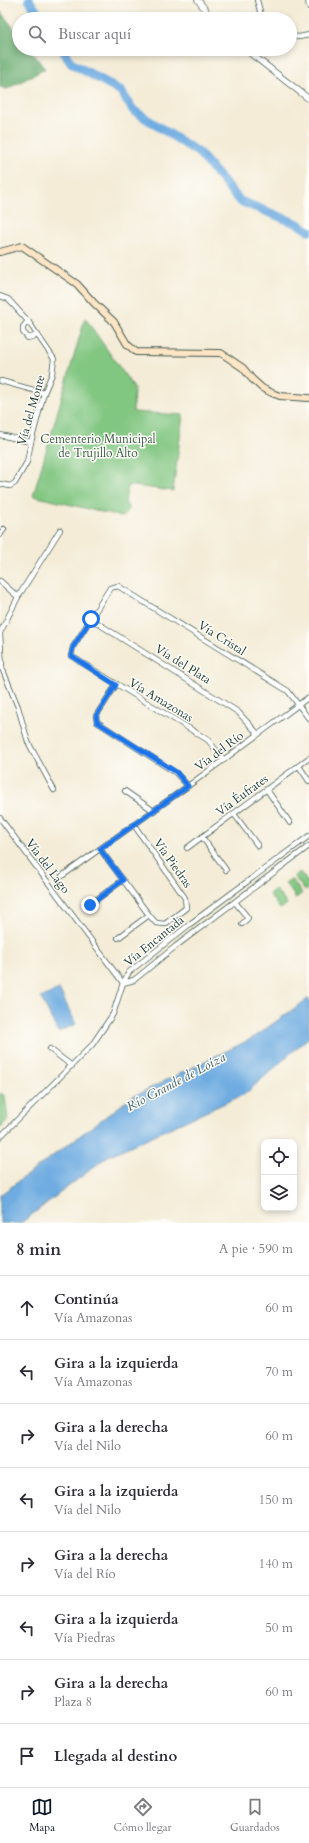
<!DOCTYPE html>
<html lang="es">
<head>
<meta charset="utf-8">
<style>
	body { margin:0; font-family:Cardo,serif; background:#f2f2f3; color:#2b2b33 }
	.controls { position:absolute; right:12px; bottom:12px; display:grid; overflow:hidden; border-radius:8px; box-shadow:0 2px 6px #0003 }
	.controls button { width:36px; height:36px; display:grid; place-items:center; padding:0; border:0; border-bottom:1px solid #e1e1e2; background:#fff; color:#2b2b33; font:20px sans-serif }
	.stop { position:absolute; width:12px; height:12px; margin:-9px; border:3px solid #1a73e8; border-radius:50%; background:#fff }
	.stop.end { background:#1a73e8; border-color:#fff; box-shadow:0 1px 4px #0008 }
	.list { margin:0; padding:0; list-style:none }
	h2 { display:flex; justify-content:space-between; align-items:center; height:52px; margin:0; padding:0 16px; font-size:17px }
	h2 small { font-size:13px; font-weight:400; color:#7c7c81 }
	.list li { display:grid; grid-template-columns:26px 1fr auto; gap:12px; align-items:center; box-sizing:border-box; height:64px; padding:0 16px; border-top:1px solid #e1e1e2 }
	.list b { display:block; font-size:15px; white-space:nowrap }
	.list p { margin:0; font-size:13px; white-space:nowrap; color:#7c7c81 }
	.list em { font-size:13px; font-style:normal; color:#7c7c81 }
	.icon { flex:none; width:22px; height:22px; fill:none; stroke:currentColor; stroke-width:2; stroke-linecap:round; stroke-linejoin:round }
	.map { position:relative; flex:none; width:309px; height:1223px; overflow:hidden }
	.search { position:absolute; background:#fff; box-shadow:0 2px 6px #0003; left:12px; right:12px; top:12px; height:44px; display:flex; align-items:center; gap:10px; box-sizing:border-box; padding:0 14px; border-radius:22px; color:#7c7c81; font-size:15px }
	.sheet { height:564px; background:#fff }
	nav { display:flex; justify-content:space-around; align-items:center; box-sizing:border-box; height:56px; border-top:1px solid #e1e1e2; background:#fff; font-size:11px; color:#7c7c81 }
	nav a { display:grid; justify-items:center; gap:2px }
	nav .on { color:#111827 }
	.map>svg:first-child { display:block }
</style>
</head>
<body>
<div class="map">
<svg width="309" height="1223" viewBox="0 0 309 1223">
	<rect width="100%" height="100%" fill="#fdfcf7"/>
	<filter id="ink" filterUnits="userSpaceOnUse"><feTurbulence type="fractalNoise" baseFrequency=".025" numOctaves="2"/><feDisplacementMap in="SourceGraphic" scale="8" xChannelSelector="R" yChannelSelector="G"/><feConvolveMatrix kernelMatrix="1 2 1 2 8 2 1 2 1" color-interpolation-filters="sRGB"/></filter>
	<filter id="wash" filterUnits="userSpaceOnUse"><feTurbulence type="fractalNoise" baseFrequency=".012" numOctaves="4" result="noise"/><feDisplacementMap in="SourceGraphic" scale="16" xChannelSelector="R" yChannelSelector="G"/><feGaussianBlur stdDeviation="0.9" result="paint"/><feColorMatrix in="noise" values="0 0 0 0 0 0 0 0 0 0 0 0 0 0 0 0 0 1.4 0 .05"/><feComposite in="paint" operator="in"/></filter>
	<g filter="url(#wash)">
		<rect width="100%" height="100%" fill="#f4ecd7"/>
		<g fill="#81c681" stroke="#50825a">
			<polygon points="85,318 134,388 133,412 183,415 173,491 128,485 125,502 129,509 123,517 33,496"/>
			<polygon points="300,872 309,884 309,888 305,891 294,876"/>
			<polygon points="291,879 302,893 296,898 285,883"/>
			<polygon points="275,889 287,904 280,909 269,894"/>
			<polygon points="0,1093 5,1096 8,1120 0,1128"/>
		</g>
		<polygon fill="#68ab6f" stroke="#447452" points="0,11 19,35 19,49 30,49 45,69 7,89 0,87"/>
		<g fill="#6eace1" stroke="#46748a">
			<polygon points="59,989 76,1024 58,1032 41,998"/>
			<polygon points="309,998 309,1037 245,1094 108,1156 21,1223 0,1223 0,1195 132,1097 253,1038"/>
		</g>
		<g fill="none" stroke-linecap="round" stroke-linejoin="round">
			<g stroke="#6eace1" stroke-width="9">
				<polyline points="29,0 42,19"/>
				<polyline points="62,49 71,63 121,91 133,110 199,153 240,201 298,224 309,231"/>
			</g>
		</g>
	</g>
	<g filter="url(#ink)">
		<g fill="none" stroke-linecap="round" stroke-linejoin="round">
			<defs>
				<g id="minor">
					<polyline points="257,0 261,15 266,19"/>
					<polyline points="308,0 309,7"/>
					<polyline points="290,36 299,37 309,35"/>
					<polyline points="0,296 8,299 28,321 54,359 52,374 44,393 31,442 27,462 15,483 10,486 0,484"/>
					<polyline points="28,321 23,327 23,332 28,338 38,335"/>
					<polyline points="1,381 44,393"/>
					<polyline points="0,435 31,442"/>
					<polyline points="0,535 4,529"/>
					<polyline points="0,581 18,597"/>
					<polyline points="91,619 238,712 258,734"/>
					<polyline points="116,685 96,716 97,722 176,773 188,786"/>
					<polyline points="224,760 208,740 71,656 73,647 110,588 118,586 288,691 309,719"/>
					<polyline points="299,766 309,781"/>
					<polyline points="54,790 28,742 18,707 2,668 0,633 18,597 60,530"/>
					<polyline points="267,790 290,823"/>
					<polyline points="125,791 154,811"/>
					<polyline points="234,814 258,846"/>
					<polyline points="0,818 123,983"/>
					<polyline points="202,837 226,870"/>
					<polyline points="187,848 309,758"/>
					<polyline points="100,849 149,915 156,923 165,924 186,908 185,898 134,825"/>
					<polyline points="62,876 188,786 309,697"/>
					<polyline points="235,902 248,918 242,924"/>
					<polyline points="89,905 123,880"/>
					<polyline points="118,938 149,915"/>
					<polyline points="123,983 134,980 176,946 309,846"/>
					<polyline points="50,1049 72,1066"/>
					<polyline points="0,1137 92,1045 113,1014 123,983 129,972 190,924 309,836"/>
				</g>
				<g id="tertiary">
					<polyline points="198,0 212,19"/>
					<polyline points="245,49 309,99"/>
				</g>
				<polyline id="secondary" points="0,252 22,246 77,284 94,303 114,322 127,344 136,352 221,353 243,368 252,379 262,388 272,393 280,396 309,398"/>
			</defs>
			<use href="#minor" stroke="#3f574c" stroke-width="6"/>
			<use href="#tertiary" stroke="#3f574c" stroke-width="7"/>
			<use href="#secondary" stroke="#3f574c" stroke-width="8"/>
			<use href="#minor" stroke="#fff" stroke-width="4.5"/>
			<use href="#tertiary" stroke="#fff" stroke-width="5.5"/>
			<use href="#secondary" stroke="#fde5c5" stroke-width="6"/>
		</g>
	</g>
	<g fill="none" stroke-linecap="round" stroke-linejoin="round" filter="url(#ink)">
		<polyline stroke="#1a73e8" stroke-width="5" points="90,905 123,880 100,849 188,786 176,772 97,722 96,716 116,685 71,656 73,647 91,619"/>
	</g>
	<g text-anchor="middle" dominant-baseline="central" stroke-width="3" stroke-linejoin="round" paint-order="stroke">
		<g font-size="12" fill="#1f3d34" stroke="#fdfcf7">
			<text transform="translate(31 410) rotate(-74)">Vía del Monte</text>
			<text transform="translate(222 638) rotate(32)">Vía Cristal</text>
			<text transform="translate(183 664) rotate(32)">Vía del Plata</text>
			<text transform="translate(161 700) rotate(31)">Vía Amazonas</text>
			<text transform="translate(219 751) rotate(-37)">Vía del Río</text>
			<text transform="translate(242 795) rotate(-36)">Vía Éufrates</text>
			<text transform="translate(173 863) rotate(55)">Vía Piedras</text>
			<text transform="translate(48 866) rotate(53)">Vía del Lago</text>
			<text transform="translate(154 941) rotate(-39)">Vía Encantada</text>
		</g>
		<g font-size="12" fill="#385f47" stroke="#fdfcf7">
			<text x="98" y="439">Cementerio Municipal<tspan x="98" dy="14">de Trujillo Alto</tspan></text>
		</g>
		<g font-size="13" font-style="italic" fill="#375e68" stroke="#fdfcf7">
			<text transform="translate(176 1082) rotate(-28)">Río Grande de Loíza</text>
		</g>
	</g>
</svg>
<div class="controls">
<button><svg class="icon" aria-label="locate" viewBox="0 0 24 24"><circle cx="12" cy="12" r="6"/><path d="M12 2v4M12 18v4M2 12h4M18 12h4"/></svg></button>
<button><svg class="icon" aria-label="layers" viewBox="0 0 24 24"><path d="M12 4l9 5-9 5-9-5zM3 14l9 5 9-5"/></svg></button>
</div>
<div class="stop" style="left:91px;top:619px"></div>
<div class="stop end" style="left:90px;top:905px"></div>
<div class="search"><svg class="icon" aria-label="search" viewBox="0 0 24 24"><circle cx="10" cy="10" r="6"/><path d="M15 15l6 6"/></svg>Buscar aquí</div>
</div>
<section class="sheet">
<h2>8 min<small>A pie · 590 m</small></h2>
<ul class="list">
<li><svg class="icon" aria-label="ahead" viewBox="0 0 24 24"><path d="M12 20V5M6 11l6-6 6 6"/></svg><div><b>Continúa</b><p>Vía Amazonas</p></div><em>60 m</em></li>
<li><svg class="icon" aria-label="left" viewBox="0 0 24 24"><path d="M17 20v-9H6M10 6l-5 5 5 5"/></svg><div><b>Gira a la izquierda</b><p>Vía Amazonas</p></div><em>70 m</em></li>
<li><svg class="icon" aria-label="right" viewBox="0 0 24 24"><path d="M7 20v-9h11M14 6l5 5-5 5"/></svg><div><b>Gira a la derecha</b><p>Vía del Nilo</p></div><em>60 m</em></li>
<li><svg class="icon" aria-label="left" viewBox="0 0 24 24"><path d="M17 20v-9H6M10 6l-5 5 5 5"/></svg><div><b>Gira a la izquierda</b><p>Vía del Nilo</p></div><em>150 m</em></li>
<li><svg class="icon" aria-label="right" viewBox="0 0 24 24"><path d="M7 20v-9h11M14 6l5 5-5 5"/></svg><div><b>Gira a la derecha</b><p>Vía del Río</p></div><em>140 m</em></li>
<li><svg class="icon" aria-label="left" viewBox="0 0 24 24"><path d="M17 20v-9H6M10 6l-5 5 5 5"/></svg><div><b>Gira a la izquierda</b><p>Vía Piedras</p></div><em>50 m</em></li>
<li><svg class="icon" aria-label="right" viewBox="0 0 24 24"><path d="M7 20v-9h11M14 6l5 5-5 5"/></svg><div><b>Gira a la derecha</b><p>Plaza 8</p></div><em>60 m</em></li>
<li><svg class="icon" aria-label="arrive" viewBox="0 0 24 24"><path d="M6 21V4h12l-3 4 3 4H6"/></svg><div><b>Llegada al destino</b></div></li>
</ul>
</section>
<nav>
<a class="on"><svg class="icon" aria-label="map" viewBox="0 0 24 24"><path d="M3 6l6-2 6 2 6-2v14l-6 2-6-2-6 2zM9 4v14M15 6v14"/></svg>Mapa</a>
<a><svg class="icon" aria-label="directions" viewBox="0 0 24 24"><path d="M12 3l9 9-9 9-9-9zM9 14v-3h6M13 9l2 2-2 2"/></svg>Cómo llegar</a>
<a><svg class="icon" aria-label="saved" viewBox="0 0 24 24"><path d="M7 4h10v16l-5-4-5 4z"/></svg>Guardados</a>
</nav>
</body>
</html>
